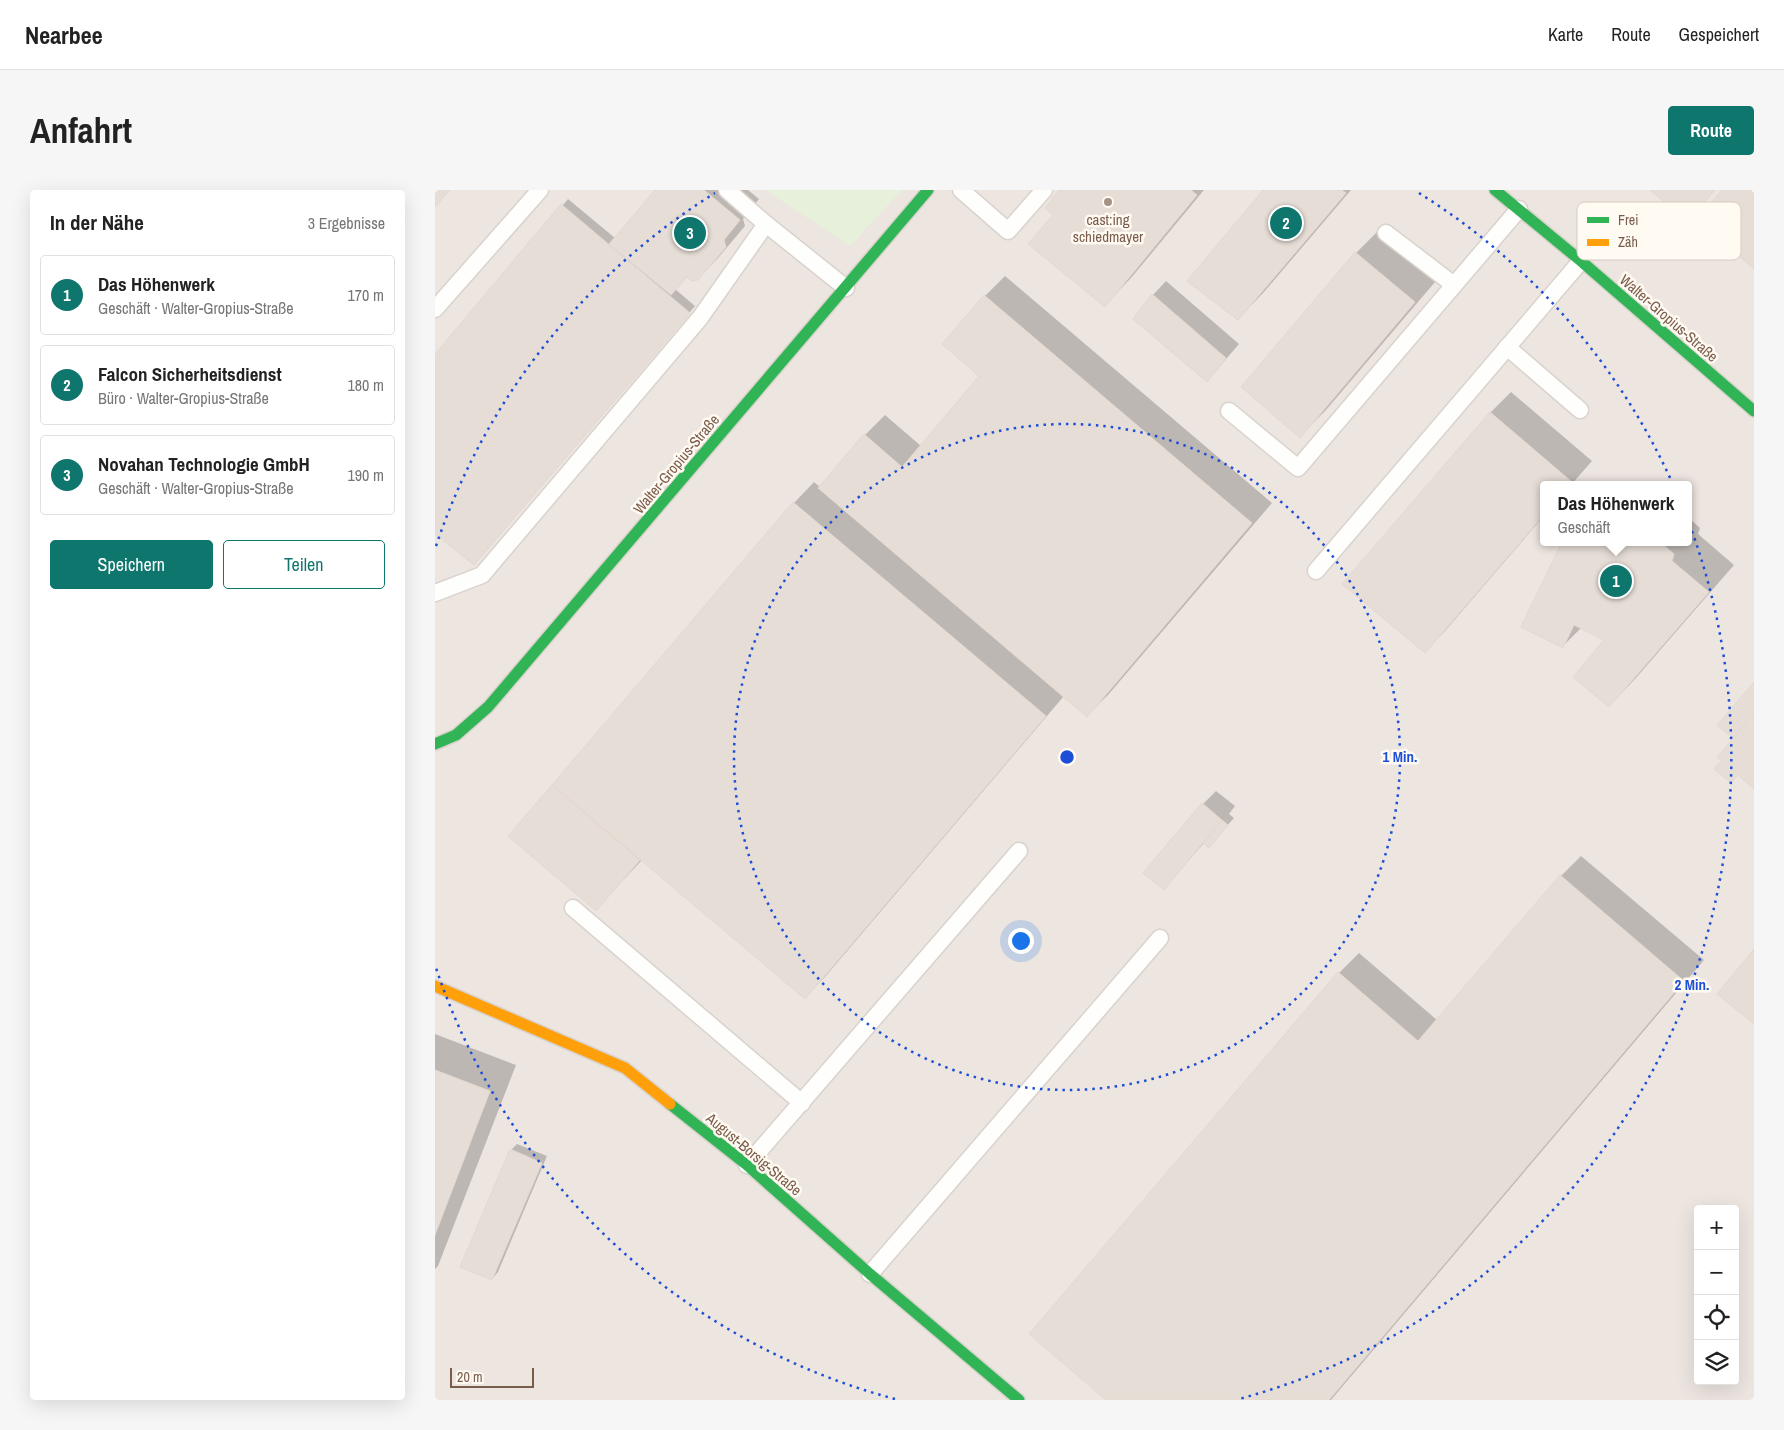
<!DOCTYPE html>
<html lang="de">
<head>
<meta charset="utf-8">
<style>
	body { margin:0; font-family:"Archivo Narrow",sans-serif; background:#f6f6f6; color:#222 }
	.controls { position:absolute; right:15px; bottom:15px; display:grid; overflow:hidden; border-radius:5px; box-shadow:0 5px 20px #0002 }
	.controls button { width:45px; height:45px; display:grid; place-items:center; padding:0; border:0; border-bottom:1px solid #e0e0e0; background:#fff; color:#222; font:25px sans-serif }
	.scale { position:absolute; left:15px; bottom:12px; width:84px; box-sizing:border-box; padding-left:5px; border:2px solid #7a5c4c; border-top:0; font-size:14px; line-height:18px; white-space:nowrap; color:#7a5c4c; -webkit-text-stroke:4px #fffaf2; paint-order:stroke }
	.you { position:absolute; left:585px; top:750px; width:18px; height:18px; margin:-12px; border:4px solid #fff; border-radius:50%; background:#1a73e8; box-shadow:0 0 0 8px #1a73e833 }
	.badge { display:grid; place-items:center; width:32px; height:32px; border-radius:50%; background:#0f766e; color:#fff; font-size:16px; font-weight:700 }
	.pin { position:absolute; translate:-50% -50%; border:2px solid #fff; box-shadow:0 1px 5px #0006 }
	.popup { position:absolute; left:1105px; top:291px; width:152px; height:65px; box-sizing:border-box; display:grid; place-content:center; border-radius:5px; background:#fff; filter:drop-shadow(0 1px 4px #0005); font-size:16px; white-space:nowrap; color:#767676 }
	.popup b { font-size:19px; color:#222 }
	.popup::after { content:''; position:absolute; left:50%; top:100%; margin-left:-10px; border:10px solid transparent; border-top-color:#fff }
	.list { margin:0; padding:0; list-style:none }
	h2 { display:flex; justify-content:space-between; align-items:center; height:65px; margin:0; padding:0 20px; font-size:21px }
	h2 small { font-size:16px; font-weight:400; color:#767676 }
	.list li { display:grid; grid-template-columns:32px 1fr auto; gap:15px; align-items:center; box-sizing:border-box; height:80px; margin:0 10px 10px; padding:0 10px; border:1px solid #e0e0e0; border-radius:5px }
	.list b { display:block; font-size:19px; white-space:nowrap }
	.list p { margin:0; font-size:16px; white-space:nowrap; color:#767676 }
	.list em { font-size:16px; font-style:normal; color:#767676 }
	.actions { display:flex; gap:10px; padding:15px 20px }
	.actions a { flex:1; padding:11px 0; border:1px solid #0f766e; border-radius:5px; text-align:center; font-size:18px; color:#0f766e }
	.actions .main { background:#0f766e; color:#fff }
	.icon { flex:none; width:28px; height:28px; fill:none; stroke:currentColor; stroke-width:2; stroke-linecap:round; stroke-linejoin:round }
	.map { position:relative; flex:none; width:1319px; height:1210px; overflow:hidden; border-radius:5px }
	header { display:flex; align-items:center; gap:30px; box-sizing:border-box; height:70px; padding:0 25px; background:#fff; border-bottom:1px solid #e0e0e0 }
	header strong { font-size:24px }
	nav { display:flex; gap:28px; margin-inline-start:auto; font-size:18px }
	.intro { display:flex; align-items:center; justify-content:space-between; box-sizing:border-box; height:120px; padding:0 30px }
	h1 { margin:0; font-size:35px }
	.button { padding:12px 22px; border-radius:5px; background:#0f766e; color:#fff; font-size:18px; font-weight:700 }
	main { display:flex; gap:30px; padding:0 30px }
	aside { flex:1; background:#fff; border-radius:5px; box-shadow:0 5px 20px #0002 }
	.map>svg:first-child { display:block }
</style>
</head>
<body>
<header>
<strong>Nearbee</strong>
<nav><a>Karte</a><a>Route</a><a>Gespeichert</a></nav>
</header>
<div class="intro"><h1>Anfahrt</h1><a class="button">Route</a></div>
<main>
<aside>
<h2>In der Nähe<small>3 Ergebnisse</small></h2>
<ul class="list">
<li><span class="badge">1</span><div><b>Das Höhenwerk</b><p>Geschäft · Walter-Gropius-Straße</p></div><em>170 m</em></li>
<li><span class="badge">2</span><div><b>Falcon Sicherheitsdienst</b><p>Büro · Walter-Gropius-Straße</p></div><em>180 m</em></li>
<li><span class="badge">3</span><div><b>Novahan Technologie GmbH</b><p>Geschäft · Walter-Gropius-Straße</p></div><em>190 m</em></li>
</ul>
<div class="actions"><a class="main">Speichern</a><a>Teilen</a></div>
</aside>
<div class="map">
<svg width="1319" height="1210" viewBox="0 0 1319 1210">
	<rect width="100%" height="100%" fill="#f9f5ef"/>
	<path fill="#ede5e0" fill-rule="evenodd" d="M 0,0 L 1319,0 L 1319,1210 L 0,1210 ZM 1108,295 L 1254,295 L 1254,352 L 1108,352 ZM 1263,1019 L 1300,1019 L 1300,1191 L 1263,1191 Z"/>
	<polygon fill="#e7f0da" points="330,0 467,0 415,56"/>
	<g fill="#0003">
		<polygon points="221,0 313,0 324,9 308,29 310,36 283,68 263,89 253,86 240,99 260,116 45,367 0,342 0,166 133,9 180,48"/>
		<polygon points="626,0 769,0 696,88 670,115 619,24"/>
		<polygon points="830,0 916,0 829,102 803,129"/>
		<polygon points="948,36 1006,85 891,220 865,246 808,197 921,63"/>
		<polygon points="570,86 837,313 673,505 652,525 629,506 390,787 370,807 207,670 161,719 75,646 359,313 379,292 385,297 430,245 450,225 486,256 546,186 550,106"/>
		<polygon points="731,91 804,154 772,191 718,105"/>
		<polygon points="1076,202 1157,271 1136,295 1108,295 1108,327 1010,441 990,462 909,394 1056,222"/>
		<polygon points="1254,328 1265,338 1263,344 1299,375 1200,489 1174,516 1171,450 1147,437 1128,456 1129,352 1254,352"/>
		<polygon points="781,601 800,616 794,624 799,628 780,649 770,652 729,698 768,614"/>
		<polygon points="1146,666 1269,770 896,1210 673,1210 904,783 924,763 1002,830 1126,686"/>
		<polygon points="0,844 81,875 3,1076 0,1079"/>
		<polygon points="82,954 112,966 63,1082 57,1089 76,960"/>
	</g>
	<g fill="#e6ded6" stroke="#e2d8d1">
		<polygon points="0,0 15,0 0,17"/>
		<polygon points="220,0 269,0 305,30 289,50 291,57 263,90 256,91 252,87 236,105 174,54"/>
		<polygon points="624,0 756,0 762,5 670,117 593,54 618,25 610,18"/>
		<polygon points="828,0 907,0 911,3 803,130 752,91"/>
		<polygon points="1215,0 1280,0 1253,32"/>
		<polygon points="1287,0 1319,0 1319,79 1261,30"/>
		<polygon points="126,14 255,123 39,375 0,344 0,164"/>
		<polygon points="920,62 980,112 865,248 806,197"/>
		<polygon points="717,104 791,168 772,192 698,129"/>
		<polygon points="549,105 817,333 652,527 383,298 429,244 467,277 544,186 507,154"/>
		<polygon points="1055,222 1137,292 1135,295 1108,295 1108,326 990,463 907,394"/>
		<polygon points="358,312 611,526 370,809 117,595"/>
		<polygon points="1127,352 1225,352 1239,364 1237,371 1274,402 1174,517 1138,487 1169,450 1139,435 1128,458 1086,437"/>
		<polygon points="1319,492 1319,524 1298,548 1282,535"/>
		<polygon points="1319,524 1319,599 1303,585 1296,593 1279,579 1286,571 1282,567"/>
		<polygon points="117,595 205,670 161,721 73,646"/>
		<polygon points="767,613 787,630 729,700 708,683"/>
		<polygon points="787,630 793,635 774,658 768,653"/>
		<polygon points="1125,685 1249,791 894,1210 671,1210 594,1144 903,782 983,851"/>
		<polygon points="1319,759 1319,834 1282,804"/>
		<polygon points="0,880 55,901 0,1045"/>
		<polygon points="75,959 107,973 57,1090 25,1077"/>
	</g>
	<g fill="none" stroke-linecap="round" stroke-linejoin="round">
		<defs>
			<g id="lane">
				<polyline points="292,0 331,34 411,98"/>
				<polyline points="526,0 573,41 609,0"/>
				<polyline points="951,43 1019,95"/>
				<polyline points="0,119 105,0"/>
				<polyline points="1072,157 1145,220"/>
				<polyline points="794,221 863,278 1084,19"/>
				<polyline points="881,381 1146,71"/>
				<polyline points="0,403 47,385 265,128 331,34"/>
				<polyline points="138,718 367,913"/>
				<polyline points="312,975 584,661"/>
				<polyline points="435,1084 725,748"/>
			</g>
			<g id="fast">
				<polyline points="1060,0 1146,71 1319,221"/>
				<polyline points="0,554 21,545 53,517 493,0"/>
				<polyline points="235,914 312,975 435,1084 584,1210"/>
			</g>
			<polyline id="slow" points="0,796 190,878 235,914"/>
		</defs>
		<use href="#lane" stroke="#d9d2cd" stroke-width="19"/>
		<use href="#fast" stroke="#d9d2cb" stroke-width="14"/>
		<use href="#slow" stroke="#d9d2cb" stroke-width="14"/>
		<use href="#lane" stroke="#fefefd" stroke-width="16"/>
		<use href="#fast" stroke="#30b455" stroke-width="11"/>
		<use href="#slow" stroke="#ff9f0a" stroke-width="11"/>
	</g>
	<g fill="none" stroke="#1d4ed8" stroke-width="2.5" stroke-dasharray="2.5 5">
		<circle cx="632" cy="567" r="333"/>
		<path d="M460 1209A665 665 0 0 1 1 778M1 356A665 665 0 0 1 280 3M984 3A665 665 0 0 1 804 1209"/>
	</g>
	<circle fill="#a69285" stroke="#fffaf2" stroke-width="2" cx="673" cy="12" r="5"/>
	<g text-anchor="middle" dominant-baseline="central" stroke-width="5" stroke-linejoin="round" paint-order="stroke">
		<g font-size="15" fill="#7a5c4c" stroke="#fffaf2">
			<text x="673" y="29">cast:ing<tspan x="673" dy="17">schiedmayer</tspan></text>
		</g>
		<g font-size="15" fill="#7a5c4c" stroke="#fffaf2">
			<text transform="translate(1234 128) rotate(41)">Walter-Gropius-Straße</text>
			<text transform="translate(241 274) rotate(-50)">Walter-Gropius-Straße</text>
			<text transform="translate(319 964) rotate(40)">August-Borsig-Straße</text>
		</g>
	</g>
	<rect x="1142" y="12" width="164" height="58" rx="8" fill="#fffaf2" stroke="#d7cbc0" stroke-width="1"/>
	<rect x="1152" y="27" width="22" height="6" fill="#30b455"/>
	<rect x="1152" y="49" width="22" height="7" fill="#ff9f0a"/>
	<g font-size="14" fill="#7a5c4c">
		<text x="1183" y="35">Frei</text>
		<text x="1183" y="57">Zäh</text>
	</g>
	<circle cx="632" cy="567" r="8" fill="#1d4ed8" stroke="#fffaf2" stroke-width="2.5"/>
	<g font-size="15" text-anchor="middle" font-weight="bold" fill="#1d4ed8" stroke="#fffaf2" stroke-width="5" stroke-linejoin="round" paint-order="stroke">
		<text x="965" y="572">1 Min.</text>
		<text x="1257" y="800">2 Min.</text>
	</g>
</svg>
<div class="controls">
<button>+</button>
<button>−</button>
<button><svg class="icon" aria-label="locate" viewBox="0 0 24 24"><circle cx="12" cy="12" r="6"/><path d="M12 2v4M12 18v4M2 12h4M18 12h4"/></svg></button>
<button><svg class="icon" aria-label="layers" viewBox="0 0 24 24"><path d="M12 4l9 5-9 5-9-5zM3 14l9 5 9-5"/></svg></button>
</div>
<div class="scale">20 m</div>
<div class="you"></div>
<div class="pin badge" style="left:1181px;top:391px">1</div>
<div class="popup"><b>Das Höhenwerk</b>Geschäft</div>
<div class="pin badge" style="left:851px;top:33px">2</div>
<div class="pin badge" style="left:255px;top:43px">3</div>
</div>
</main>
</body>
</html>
